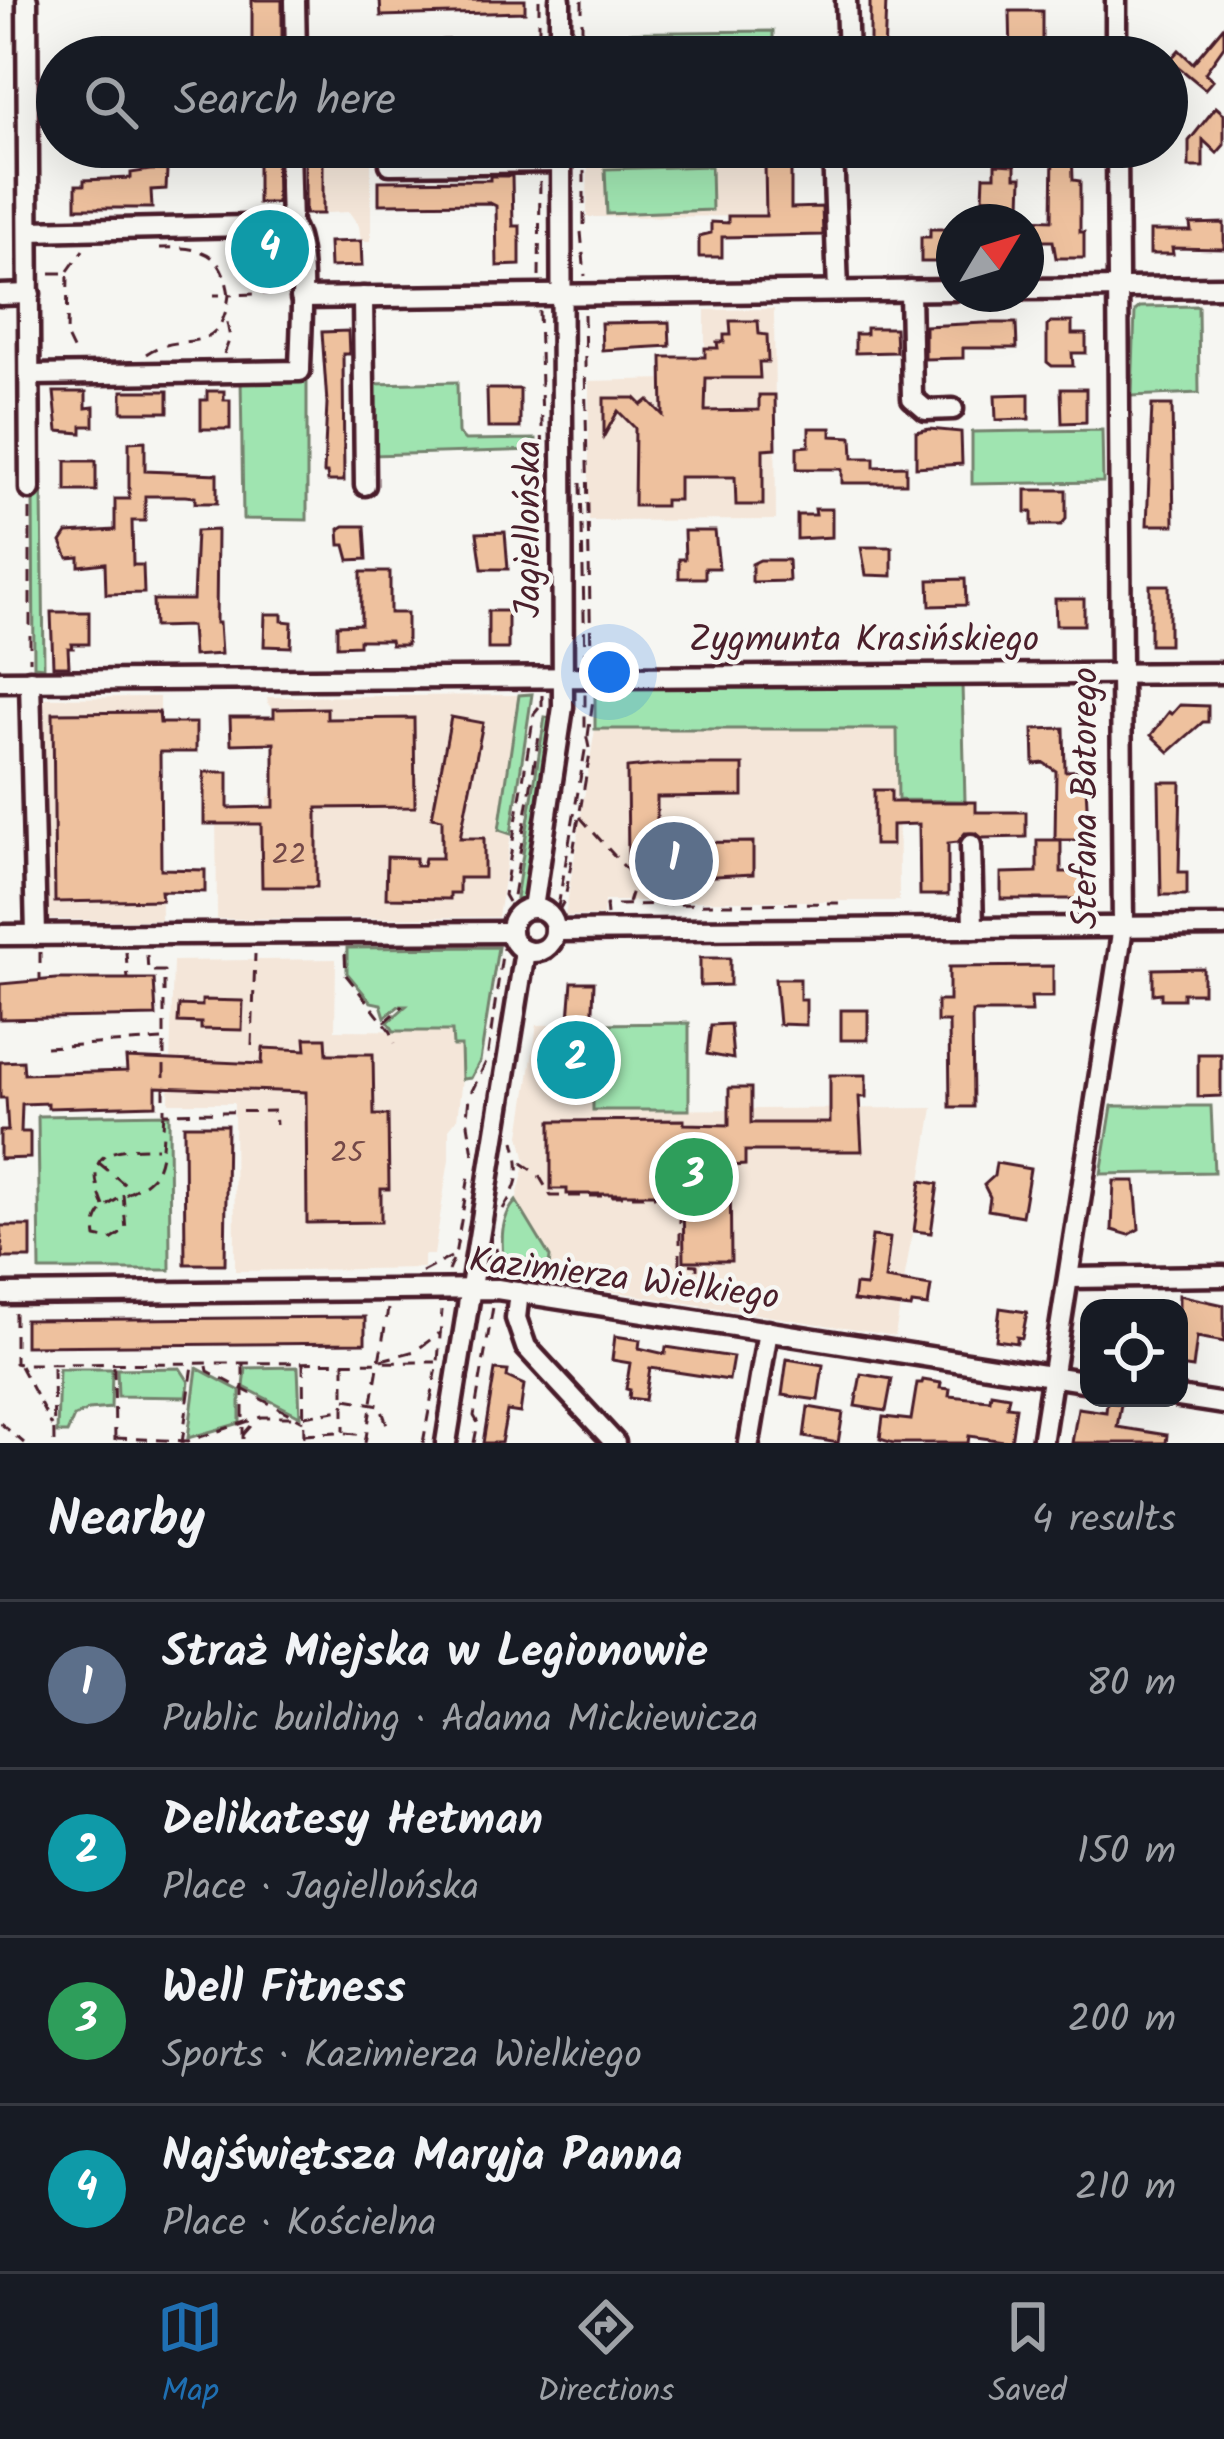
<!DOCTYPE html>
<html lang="en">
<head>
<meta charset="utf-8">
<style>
	body { margin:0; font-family:Kalam,sans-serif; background:#242831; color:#f1f3f6 }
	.controls { position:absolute; right:36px; bottom:36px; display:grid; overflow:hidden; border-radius:24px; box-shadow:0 12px 48px #0002 }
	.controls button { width:108px; height:108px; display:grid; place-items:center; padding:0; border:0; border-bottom:3px solid #363941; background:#171b24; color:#f1f3f6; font:60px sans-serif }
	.compass { position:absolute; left:936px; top:204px; width:108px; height:108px; border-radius:50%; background:#171b24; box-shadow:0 12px 48px #0002; rotate:52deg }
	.you { position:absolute; left:609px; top:672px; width:42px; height:42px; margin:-30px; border:9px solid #fff; border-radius:50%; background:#1a73e8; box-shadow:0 0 0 18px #1a73e833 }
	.badge { display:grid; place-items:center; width:78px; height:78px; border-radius:50%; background:#1f6fb2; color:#fff; font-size:39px; font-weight:700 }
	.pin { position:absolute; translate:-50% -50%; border:6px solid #fff; box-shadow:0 3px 12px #0006 }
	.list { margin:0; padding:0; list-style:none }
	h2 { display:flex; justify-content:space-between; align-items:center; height:156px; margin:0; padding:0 48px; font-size:51px }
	h2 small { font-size:39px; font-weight:400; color:#9ea1a6 }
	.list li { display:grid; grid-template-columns:78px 1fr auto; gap:36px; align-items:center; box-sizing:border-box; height:168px; padding:0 48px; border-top:3px solid #363941 }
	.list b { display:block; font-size:45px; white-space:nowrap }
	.list p { margin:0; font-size:39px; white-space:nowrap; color:#9ea1a6 }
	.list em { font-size:39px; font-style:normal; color:#9ea1a6 }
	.icon { flex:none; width:66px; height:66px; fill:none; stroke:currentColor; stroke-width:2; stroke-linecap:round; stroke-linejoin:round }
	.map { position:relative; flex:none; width:1224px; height:1443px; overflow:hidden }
	.search { position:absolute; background:#171b24; box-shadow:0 12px 48px #0002; left:36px; right:36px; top:36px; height:132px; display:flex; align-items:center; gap:30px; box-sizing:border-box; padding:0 42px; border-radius:66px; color:#9ea1a6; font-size:45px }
	.sheet { height:828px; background:#171b24 }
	nav { display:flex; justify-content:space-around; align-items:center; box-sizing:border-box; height:168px; border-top:3px solid #363941; background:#171b24; font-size:33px; color:#9ea1a6 }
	nav a { display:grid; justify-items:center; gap:6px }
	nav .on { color:#1f6fb2 }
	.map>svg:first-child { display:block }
</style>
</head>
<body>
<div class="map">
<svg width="1224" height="1443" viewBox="0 0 1224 1443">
	<rect width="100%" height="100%" fill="#f6f6f2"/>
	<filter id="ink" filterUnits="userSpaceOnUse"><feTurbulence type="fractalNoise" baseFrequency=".00833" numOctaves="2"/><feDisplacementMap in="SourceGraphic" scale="24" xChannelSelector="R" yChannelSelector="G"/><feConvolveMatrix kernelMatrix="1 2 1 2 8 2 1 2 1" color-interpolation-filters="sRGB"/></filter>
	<g filter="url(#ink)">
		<g fill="#f4e6d9">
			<polygon points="305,147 371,147 371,241 361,241 359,226 349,212 305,214"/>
			<polygon points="588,147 774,147 774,216 587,217"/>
			<polygon points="774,309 776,520 589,521 589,381 705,378 705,310"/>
			<polygon points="519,695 499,830 511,834 498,917 217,919 216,808 268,807 268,797 274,795 274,709 268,703 267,697"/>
			<polygon points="159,697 161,920 43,920 38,698"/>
			<polygon points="595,729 898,729 899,901 604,901 603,916 565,916"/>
			<polygon points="336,959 335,1030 453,1031 461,1046 462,1079 457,1119 449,1129 449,1159 434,1255 424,1255 424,1268 235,1271 234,1103 169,1103 173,961"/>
			<polygon points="593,1024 594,1110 933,1108 895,1336 547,1281 550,1257 516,1201 526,1162 520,1135 537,1025"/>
		</g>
		<g fill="#9fe4b0" stroke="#74826e" stroke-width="3">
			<polygon points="773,31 773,57 585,57 585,33"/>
			<polygon points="711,166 712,210 607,214 605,169"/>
			<polygon points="1198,306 1199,393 1132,396 1135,311 1140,307"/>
			<polygon points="307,375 307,520 243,519 241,376"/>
			<polygon points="457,382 458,433 465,440 536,439 536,450 372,455 373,384"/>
			<polygon points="1102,430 1103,482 972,484 972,432"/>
			<polygon points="33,490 42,490 44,667 34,666"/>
			<polygon points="962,684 965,801 898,800 897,729 595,729 595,697 602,693 602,685"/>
			<polygon points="532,694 511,834 499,830 519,695"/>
			<polygon points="545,717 554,718 524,900 516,898"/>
			<polygon points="498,947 480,1061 471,1078 462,1079 461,1046 453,1046 452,1031 394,1031 388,1022 406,1006 399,1006 385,1017 381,1004 371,1002 347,973 347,948"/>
			<polygon points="689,1023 689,1110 593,1110 593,1024"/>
			<polygon points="1112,1106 1211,1106 1214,1172 1101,1174"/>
			<polygon points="169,1114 170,1270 40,1270 38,1116"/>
			<path d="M 516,1201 L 550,1257 L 547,1286 L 504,1281 C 504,1253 495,1224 516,1201 Z"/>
			<polygon points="298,1367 300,1416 244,1387 246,1368"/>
			<polygon points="180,1368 189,1382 187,1397 118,1396 117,1369"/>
			<polygon points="197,1368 240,1391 240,1423 188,1438"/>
			<polygon points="59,1369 112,1369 111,1408 88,1410 74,1417 67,1433 57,1433"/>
		</g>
		<g fill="#eec19e" stroke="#4a1f2b" stroke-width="3">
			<polygon points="252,0 282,0 282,41 276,41 276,51 252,51"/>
			<polygon points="380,0 525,0 525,12 381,16"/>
			<polygon points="870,0 886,0 884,57 870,57"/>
			<polygon points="1010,11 1042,11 1042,57 1011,57"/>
			<polygon points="1224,26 1224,46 1205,73 1213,80 1205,89 1170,60 1179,50 1193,63"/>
			<polygon points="498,39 500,53 495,57 443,57 443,40"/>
			<polygon points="1216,107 1224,114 1224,145 1217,153 1203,140 1203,167 1189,167 1189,141"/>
			<polygon points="258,147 276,147 277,203 258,203"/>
			<rect x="305" y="147" width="18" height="67"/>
			<polygon points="1053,147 1072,149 1073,180 1080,181 1080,232 1084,232 1084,258 1056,258 1053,241 1026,241 1026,219 1052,220"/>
			<polygon points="765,164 791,164 791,208 822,207 823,235 722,237 722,257 699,257 699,236 711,233 711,222 728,223 728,216 766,216"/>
			<polygon points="995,164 1015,165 1015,177 1022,177 1021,206 1008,206 1008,202 999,202 1000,198 983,198 984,176 995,176"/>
			<polygon points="150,170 167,170 166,189 151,190 152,208 76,208 76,185 84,185 84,180 131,178 131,173"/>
			<polygon points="490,176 512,176 513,226 520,226 520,265 497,266 496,206 490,203 379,204 379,181 490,180"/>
			<polygon points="1224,223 1224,249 1172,248 1173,254 1150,254 1150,231 1191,231 1190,224"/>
			<polygon points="930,229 948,229 948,238 954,238 954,262 921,262 921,237 930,237"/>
			<polygon points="361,241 362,266 330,267 329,242"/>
			<polygon points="730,321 758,321 759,334 767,335 768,362 759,362 760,378 706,378 705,411 759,410 759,395 775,395 776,448 763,449 763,505 736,505 735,477 679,477 679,500 665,500 665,506 634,506 635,428 618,411 604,436 604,398 635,398 642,405 648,400 663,415 662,357 705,357 705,348 718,348 717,342 724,342 724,335 731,335"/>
			<polygon points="669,322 670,346 602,350 601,323"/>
			<polygon points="1051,322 1072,322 1072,334 1086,334 1086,353 1072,353 1073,366 1052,366 1047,362 1047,326"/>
			<polygon points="984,323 1016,323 1017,348 963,348 963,358 925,359 925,326"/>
			<polygon points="866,328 895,328 896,352 855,353 855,334 866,334"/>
			<polygon points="348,331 349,354 343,354 344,481 328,481 327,473 324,473 327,403 322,332"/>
			<polygon points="487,389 520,389 520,428 488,428"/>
			<polygon points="1061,389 1086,389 1086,422 1062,423"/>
			<rect x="122" y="391" width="46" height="21"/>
			<polygon points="207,391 224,391 224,400 230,400 230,429 201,429 201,400 207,400"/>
			<polygon points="54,392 86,392 86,408 94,407 94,426 82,426 82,433 58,431"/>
			<polygon points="1029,394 1029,419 996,420 995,395"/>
			<polygon points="1152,405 1172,405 1174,525 1147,525"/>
			<polygon points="809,428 831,428 831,436 852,437 853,458 874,458 874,467 906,466 906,483 842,483 842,469 797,469 797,447 809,446"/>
			<polygon points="929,429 961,432 962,464 916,467 916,432"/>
			<polygon points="145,441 145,471 217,474 217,503 195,503 195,497 185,496 145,496 145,521 132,521 133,565 143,565 144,593 106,594 105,563 79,566 79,557 68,558 61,542 67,533 115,530 115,499 129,499 129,442"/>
			<rect x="66" y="461" width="30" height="30"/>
			<polygon points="1026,490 1066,490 1066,519 1061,525 1032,525 1032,512 1026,512"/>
			<polygon points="815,509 832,509 832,537 797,539 797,515 816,515"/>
			<polygon points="344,526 365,526 367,559 349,560 345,545 340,545 339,529"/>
			<polygon points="217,530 216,623 219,623 221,654 193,656 191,626 154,627 153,600 193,600 196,531"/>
			<polygon points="684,531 715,531 719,568 705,568 705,578 679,578 679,559 685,559"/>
			<polygon points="505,532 508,569 482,569 477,533"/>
			<polygon points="861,547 892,547 892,576 866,575"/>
			<polygon points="760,560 788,560 789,581 752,582 752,564"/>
			<polygon points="361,572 390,572 390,613 407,613 407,645 391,645 390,640 359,640 359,645 337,646 337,625 361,624"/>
			<polygon points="965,579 966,605 930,606 929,580"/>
			<rect x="1150" y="585" width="19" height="60"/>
			<polygon points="1055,599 1084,599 1084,625 1056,625"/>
			<rect x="488" y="611" width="20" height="38"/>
			<polygon points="51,612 89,612 89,644 72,644 73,648 68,648 69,666 53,666"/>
			<polygon points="265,614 282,614 282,621 292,622 291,647 264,646"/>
			<polygon points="1180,705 1208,706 1208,722 1203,722 1169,752 1151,735 1169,712 1172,714"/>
			<polygon points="327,708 327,719 414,718 415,807 317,808 317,887 262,887 261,824 204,824 204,772 228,772 228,808 274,807 274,743 231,744 230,717 274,717 274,709"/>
			<polygon points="159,712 160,723 196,723 196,752 160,752 161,869 205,870 205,892 161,891 162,900 55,902 53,713"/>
			<polygon points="451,717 483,723 460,838 484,838 484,878 459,878 459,893 450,893 450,899 386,898 387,857 416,858 416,866 423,866 425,858 442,858 442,819 432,817"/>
			<polygon points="1064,728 1065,771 1085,770 1089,840 1055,840 1056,771 1044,763 1034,764 1033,729"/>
			<polygon points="657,765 743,765 743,796 657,797 657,843 753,842 753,874 658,879 658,862 628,862 627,768"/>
			<polygon points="1159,782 1181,782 1179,872 1187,872 1187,895 1161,895"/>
			<polygon points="874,790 891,790 891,802 976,802 976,812 1026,812 1026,837 982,838 976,833 965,833 958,842 948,843 948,895 920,895 919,824 892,825 892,845 874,845"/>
			<polygon points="1037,840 1061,840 1061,872 1085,872 1085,899 1001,899 1001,873 1037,872"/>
			<polygon points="700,958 730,958 730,985 700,986"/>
			<polygon points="1053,966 1053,997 1031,997 1032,1012 972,1012 973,1107 950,1107 949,1022 937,1022 937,1001 949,1001 949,967"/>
			<polygon points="1203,968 1203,993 1183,993 1183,999 1161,999 1161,993 1153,994 1153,969"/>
			<polygon points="56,979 154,979 156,1016 0,1019 0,984"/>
			<polygon points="775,979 800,979 800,1000 806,1000 806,1025 779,1024"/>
			<polygon points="572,982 594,982 590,1088 564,1088 562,1050 564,1031 568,1031"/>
			<polygon points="202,1000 243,1001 242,1030 201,1029 201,1023 178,1022 179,1005 202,1006"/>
			<rect x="841" y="1010" width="27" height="30"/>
			<polygon points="730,1024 733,1059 707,1054 711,1025"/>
			<polygon points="305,1038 326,1038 327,1054 373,1054 374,1115 388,1115 389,1189 381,1189 381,1222 307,1223 306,1092 156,1087 156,1105 48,1108 48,1103 22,1104 21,1132 30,1132 30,1158 0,1159 0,1131 8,1131 6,1098 0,1098 0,1062 23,1061 24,1074 127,1071 126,1058 262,1064 263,1048 306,1050"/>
			<polygon points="1198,1054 1221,1054 1221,1096 1198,1097"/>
			<polygon points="830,1075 866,1075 866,1097 859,1097 862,1151 745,1151 745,1165 730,1166 731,1261 684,1261 683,1194 567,1194 567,1189 551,1189 551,1121 684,1120 684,1124 729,1125 729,1088 751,1088 751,1123 830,1123"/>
			<polygon points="184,1125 227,1125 225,1264 185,1264"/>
			<polygon points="996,1163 1030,1169 1022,1216 988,1210 990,1197 984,1185 994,1176"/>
			<polygon points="921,1181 938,1184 931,1233 914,1231"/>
			<polygon points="1114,1181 1135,1181 1139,1229 1129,1235 1112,1230"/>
			<polygon points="0,1226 31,1226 31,1258 3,1258"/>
			<polygon points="872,1236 890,1238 885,1279 931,1286 928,1306 912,1304 911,1308 853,1301 855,1285 866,1286"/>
			<polygon points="1179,1295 1224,1305 1224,1342 1197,1337 1193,1368 1179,1366"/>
			<polygon points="1000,1308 1027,1312 1022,1338 1017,1337 1017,1343 996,1340"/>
			<polygon points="365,1317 365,1343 25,1346 25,1320"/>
			<polygon points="615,1336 640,1340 639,1348 665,1354 666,1347 733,1357 729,1380 650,1368 645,1400 629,1398 630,1390 626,1389 630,1363 612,1360"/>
			<polygon points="787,1359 823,1365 818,1400 782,1395"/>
			<polygon points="495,1370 508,1371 507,1377 524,1385 520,1413 507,1411 501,1443 483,1443"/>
			<polygon points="861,1374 892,1379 886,1411 855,1406"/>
			<polygon points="923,1380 941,1383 940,1388 950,1389 949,1396 990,1400 991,1393 1009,1396 1007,1406 1016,1407 1011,1442 969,1436 968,1443 893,1443 880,1439 883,1417 911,1420 917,1383 922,1383"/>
			<polygon points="1107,1402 1121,1404 1117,1427 1167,1435 1166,1443 1072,1443 1078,1408 1106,1412"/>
			<polygon points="808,1407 843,1413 838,1443 804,1437"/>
		</g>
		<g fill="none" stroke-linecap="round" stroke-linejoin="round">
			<defs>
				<g id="minor">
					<polyline points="27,0 30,489"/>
					<polyline points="295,0 296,57"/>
					<polyline points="560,0 560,57"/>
					<polyline points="846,0 848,57"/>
					<polyline points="1116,0 1116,57"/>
					<polyline points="289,147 291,225"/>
					<polyline points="833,149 838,291"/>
					<polyline points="561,153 668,147"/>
					<polyline points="390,164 560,162"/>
					<path d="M 29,231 L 291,225 C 309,243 300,342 300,371 L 31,375"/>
					<polyline points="1026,289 1224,287"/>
					<polyline points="910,290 912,398 926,410 953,409"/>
					<polyline points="0,295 30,294"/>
					<polyline points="363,297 365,485"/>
					<polyline points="301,298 954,290"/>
					<polyline points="30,680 36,935"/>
					<polyline points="0,681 1224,673"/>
					<polyline points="971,845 973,928"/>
					<polyline points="533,908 563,707 561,147"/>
					<circle cx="533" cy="930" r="22"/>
					<polyline points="555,931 1224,926"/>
					<polyline points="0,935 511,932"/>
					<polyline points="1069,1278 1224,1276"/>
					<polyline points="519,1292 516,1318 526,1347 615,1443"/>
					<polyline points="4,1294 497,1289 1089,1382"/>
					<polyline points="1179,1397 1224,1404"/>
					<polyline points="446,1443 525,951"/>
					<polyline points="749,1443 768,1331"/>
					<polyline points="1042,1443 1123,927 1117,147"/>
				</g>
			</defs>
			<use href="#minor" stroke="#4a1f2b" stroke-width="27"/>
			<g stroke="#4a1f2b" stroke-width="3" stroke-dasharray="12 9" stroke-linecap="butt">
				<polyline points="539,0 539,57"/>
				<polyline points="582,0 582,57"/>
				<polyline points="584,171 584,234"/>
				<polyline points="581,232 585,276"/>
				<path d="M 160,248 C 201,247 222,250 229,295 L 214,295"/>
				<polyline points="68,271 83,250"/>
				<polyline points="50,273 68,273 67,337 76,356"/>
				<polyline points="539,277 540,179"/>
				<polyline points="539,311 543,463"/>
				<polyline points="584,314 591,658"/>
				<path d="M 146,354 C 182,329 220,361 229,295 L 284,293"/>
				<polyline points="224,354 230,338 226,317"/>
				<polyline points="581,483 585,659"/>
				<polyline points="30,509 30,661"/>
				<polyline points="542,695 542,715"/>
				<polyline points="588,736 594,692"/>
				<polyline points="580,817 628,871 638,871 628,903"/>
				<polyline points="508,902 504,895 534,714 539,708"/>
				<polyline points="558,907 586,745"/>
				<polyline points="558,912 565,899 590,753 585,728 585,693"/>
				<polyline points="506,915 513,896 539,736"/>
				<polyline points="607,915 606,905 840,903"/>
				<polyline points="40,952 40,980"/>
				<polyline points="126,952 128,980"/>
				<polyline points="345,954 346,975 391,1032 395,1043"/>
				<polyline points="147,955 148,971 164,971 164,1113 275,1111 276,1125"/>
				<polyline points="385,1022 403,1006"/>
				<polyline points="252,1046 255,954"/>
				<polyline points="46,1047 162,1040"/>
				<polyline points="473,1154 467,1117 469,1097 487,1060 503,948"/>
				<polyline points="99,1163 129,1188"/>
				<polyline points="522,1163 538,1174 551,1196 680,1196 680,1264 697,1265 697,1279"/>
				<path d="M 123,1194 L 126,1230 L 111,1240 L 96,1237 C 90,1200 132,1198 151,1178 C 165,1164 162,1132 164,1113"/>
				<path d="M 104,1206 C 81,1151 110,1148 157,1148"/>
				<path d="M 503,1209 C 519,1184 522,1171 514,1141"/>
				<polyline points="496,1248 499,1269"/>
				<polyline points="448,1271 455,1255 469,1176"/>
				<polyline points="422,1272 451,1257"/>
				<polyline points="15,1313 15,1363 19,1364 436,1362"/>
				<polyline points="381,1360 415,1351 441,1332"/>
				<polyline points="303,1362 304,1443"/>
				<polyline points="344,1362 344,1432"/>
				<polyline points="243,1364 243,1443"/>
				<polyline points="20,1366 52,1426"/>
				<polyline points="114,1366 115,1443"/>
				<polyline points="207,1366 208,1371 303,1421"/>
				<polyline points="53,1367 54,1443"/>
				<polyline points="1108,1398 1163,1407"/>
				<polyline points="346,1399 380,1405 389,1430"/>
				<polyline points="304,1416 342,1410"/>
				<polyline points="0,1423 24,1443"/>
				<polyline points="304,1434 338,1432 365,1435"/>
				<polyline points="243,1435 256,1420"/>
				<polyline points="115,1438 188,1441 261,1417 295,1417"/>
				<polyline points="182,1443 193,1365"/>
				<polyline points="365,1443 388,1309"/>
				<polyline points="423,1443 438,1362 442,1310"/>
				<polyline points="474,1443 478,1423 474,1416 493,1307"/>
			</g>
			<use href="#minor" stroke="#f6f6f2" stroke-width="18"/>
		</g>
	</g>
	<g text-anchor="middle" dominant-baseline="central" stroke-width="9" stroke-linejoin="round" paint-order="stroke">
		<g font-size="30" fill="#734848">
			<text x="289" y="856">22</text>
			<text x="347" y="1154">25</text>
		</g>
		<g font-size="36" fill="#4a1f2b" stroke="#f6f6f2">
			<text transform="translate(530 529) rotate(-90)">Jagiellońska</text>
			<text x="864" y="641">Zygmunta Krasińskiego</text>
			<text transform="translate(1087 798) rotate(-90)">Stefana Batorego</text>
			<text transform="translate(624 1280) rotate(7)">Kazimierza Wielkiego</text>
		</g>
	</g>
</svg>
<div class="controls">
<button><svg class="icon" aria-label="locate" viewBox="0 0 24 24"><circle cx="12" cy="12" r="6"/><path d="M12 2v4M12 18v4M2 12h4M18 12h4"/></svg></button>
</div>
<svg class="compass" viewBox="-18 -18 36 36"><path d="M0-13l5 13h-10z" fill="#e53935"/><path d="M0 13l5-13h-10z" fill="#9ea1a6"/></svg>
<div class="you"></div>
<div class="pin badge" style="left:674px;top:861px;background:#5c6f8a">1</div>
<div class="pin badge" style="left:576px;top:1060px;background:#0f9aa8">2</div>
<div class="pin badge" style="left:694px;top:1177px;background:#2e9e5b">3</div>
<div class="pin badge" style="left:270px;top:249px;background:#0f9aa8">4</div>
<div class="search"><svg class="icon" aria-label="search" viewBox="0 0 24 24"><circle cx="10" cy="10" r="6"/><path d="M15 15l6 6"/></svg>Search here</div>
</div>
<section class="sheet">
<h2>Nearby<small>4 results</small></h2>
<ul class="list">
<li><span class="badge" style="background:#5c6f8a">1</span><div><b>Straż Miejska w Legionowie</b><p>Public building · Adama Mickiewicza</p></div><em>80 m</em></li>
<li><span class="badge" style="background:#0f9aa8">2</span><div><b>Delikatesy Hetman</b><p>Place · Jagiellońska</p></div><em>150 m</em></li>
<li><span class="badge" style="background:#2e9e5b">3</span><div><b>Well Fitness</b><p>Sports · Kazimierza Wielkiego</p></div><em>200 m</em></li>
<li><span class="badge" style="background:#0f9aa8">4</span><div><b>Najświętsza Maryja Panna</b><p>Place · Kościelna</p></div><em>210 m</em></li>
</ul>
</section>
<nav>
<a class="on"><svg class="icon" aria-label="map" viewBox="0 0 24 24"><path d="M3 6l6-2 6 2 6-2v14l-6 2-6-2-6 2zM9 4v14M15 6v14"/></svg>Map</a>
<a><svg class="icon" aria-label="directions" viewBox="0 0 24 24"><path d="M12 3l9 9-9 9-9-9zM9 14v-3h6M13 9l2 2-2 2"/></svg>Directions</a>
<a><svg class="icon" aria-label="saved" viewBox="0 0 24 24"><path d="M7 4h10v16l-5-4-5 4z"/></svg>Saved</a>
</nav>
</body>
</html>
